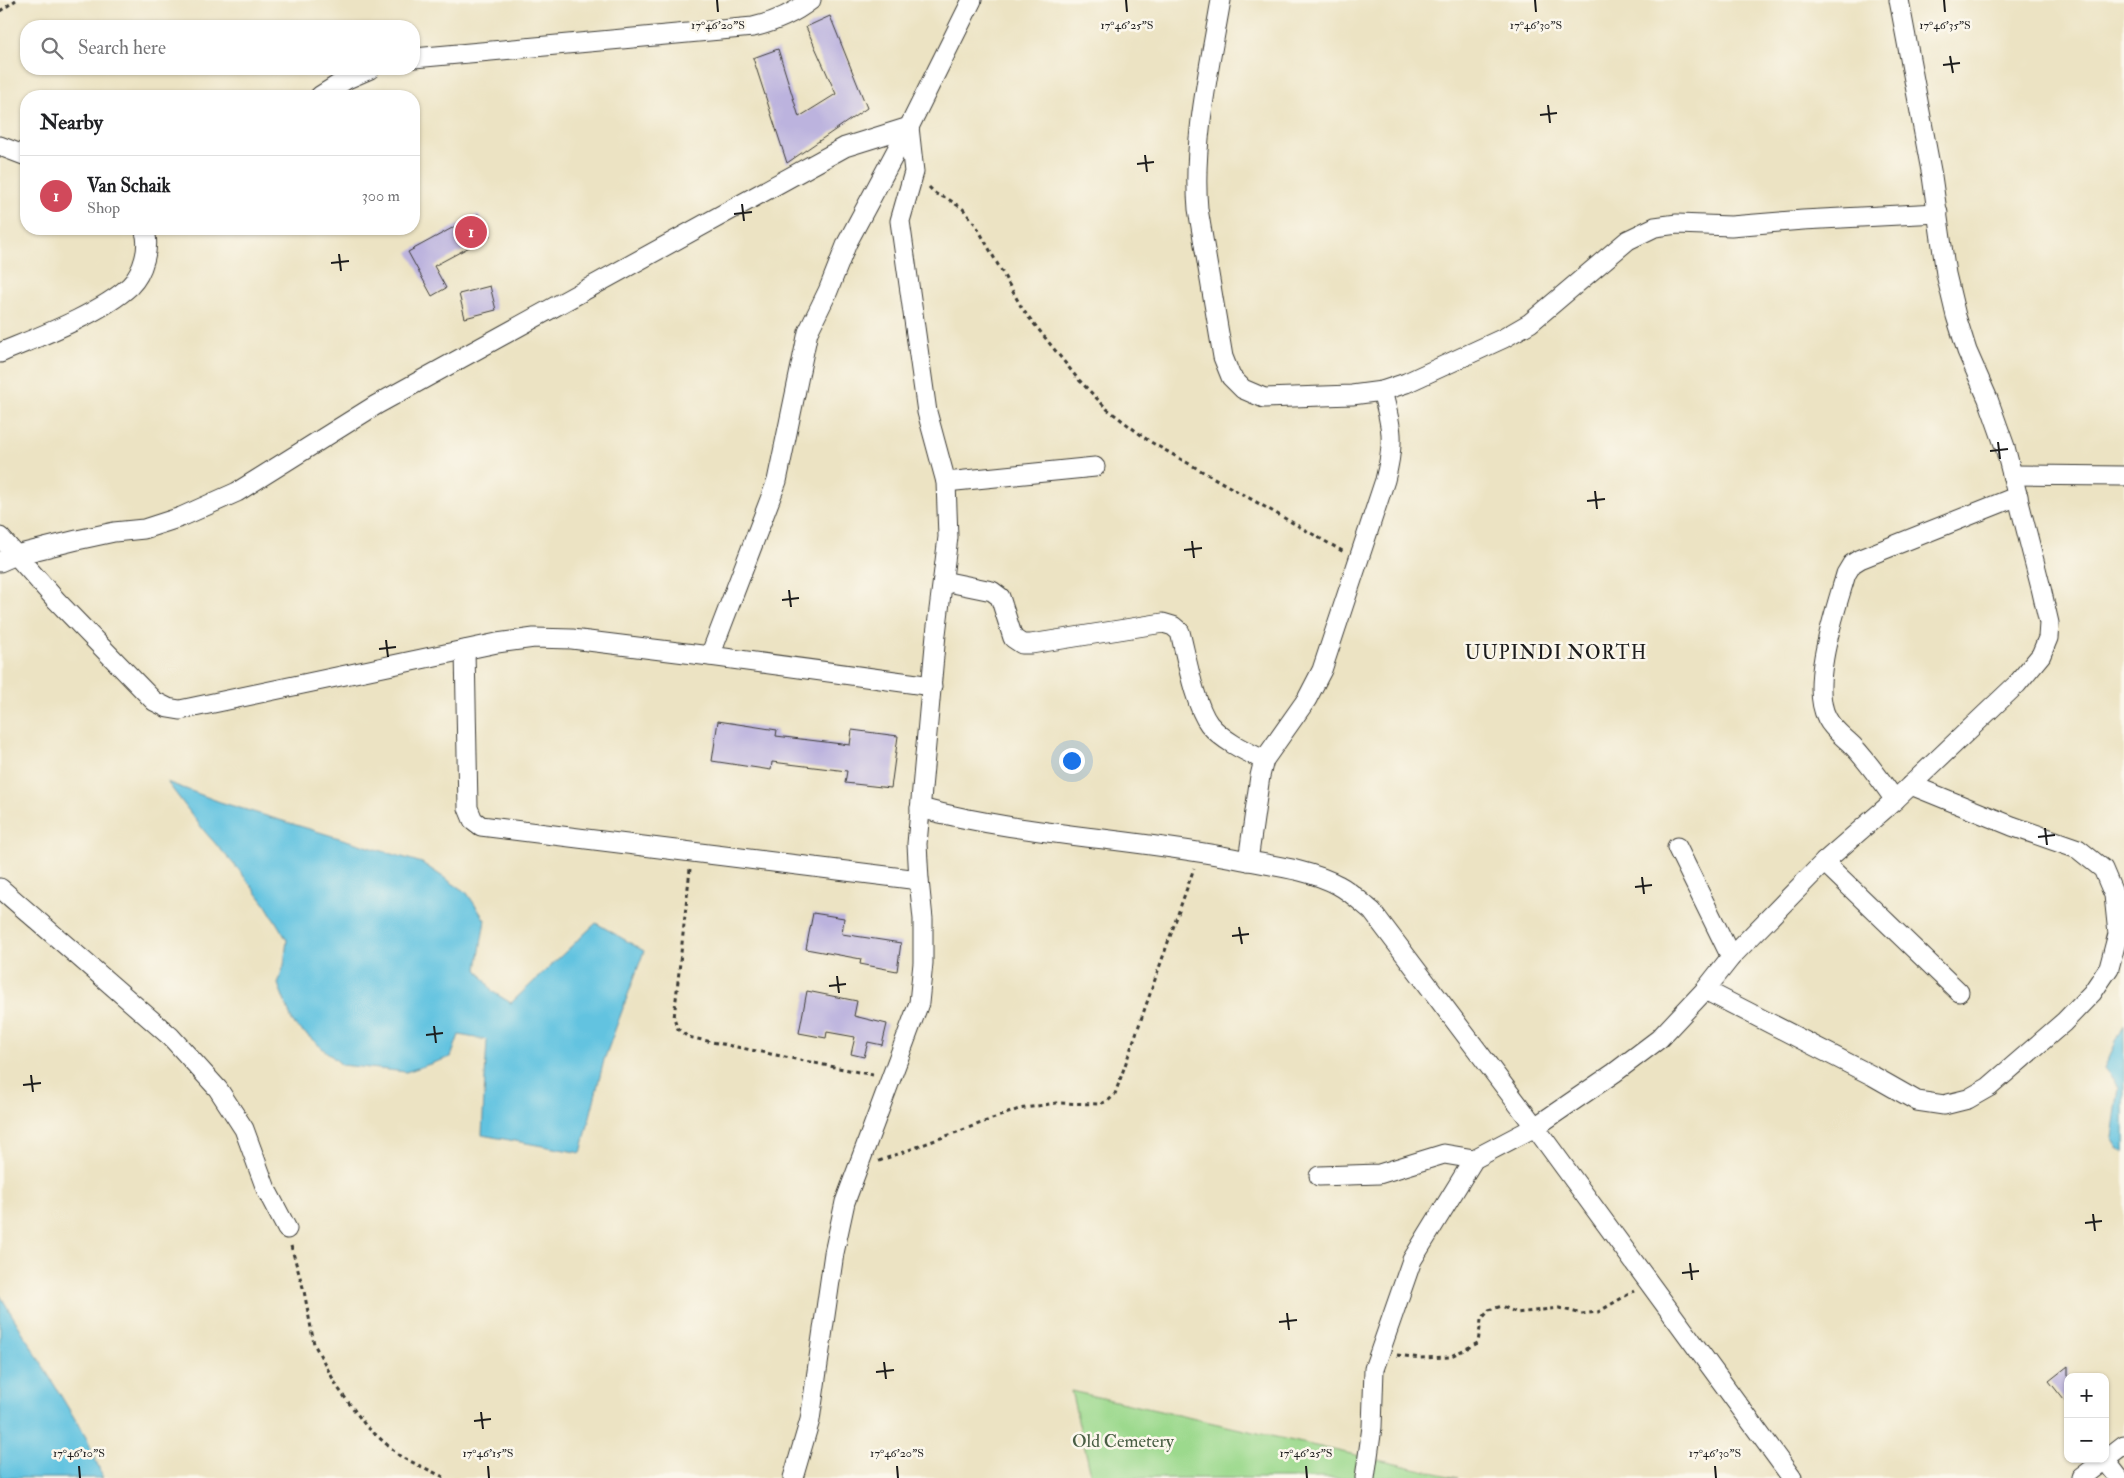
<!DOCTYPE html>
<html lang="en">
<head>
<meta charset="utf-8">
<style>
	body { margin:0; font-family:"IM FELL Double Pica",serif; background:#f6f6f6; color:#202124 }
	.controls { position:absolute; right:15px; bottom:15px; display:grid; overflow:hidden; border-radius:10px; box-shadow:0 1px 4px #0004 }
	.controls button { width:45px; height:45px; display:grid; place-items:center; padding:0; border:0; border-bottom:1px solid #e0e0e0; background:#fff; color:#202124; font:25px sans-serif }
	.you { position:absolute; left:1071px; top:760px; width:18px; height:18px; margin:-12px; border:4px solid #fff; border-radius:50%; background:#1a73e8; box-shadow:0 0 0 8px #1a73e833 }
	.badge { display:grid; place-items:center; width:32px; height:32px; border-radius:50%; background:#d1495b; color:#fff; font-size:16px; font-weight:700 }
	.pin { position:absolute; translate:-50% -50%; border:2px solid #fff; box-shadow:0 1px 5px #0006 }
	.list { margin:0; padding:0; list-style:none }
	h2 { display:flex; justify-content:space-between; align-items:center; height:65px; margin:0; padding:0 20px; font-size:21px }
	h2 small { font-size:16px; font-weight:400; color:#757577 }
	.list li { display:grid; grid-template-columns:32px 1fr auto; gap:15px; align-items:center; box-sizing:border-box; height:80px; padding:0 20px; border-top:1px solid #e0e0e0 }
	.list b { display:block; font-size:19px; white-space:nowrap }
	.list p { margin:0; font-size:16px; white-space:nowrap; color:#757577 }
	.list em { font-size:16px; font-style:normal; color:#757577 }
	.icon { flex:none; width:28px; height:28px; fill:none; stroke:currentColor; stroke-width:2; stroke-linecap:round; stroke-linejoin:round }
	.map { position:relative; flex:none; width:2124px; height:1478px; overflow:hidden }
	.search { position:absolute; background:#fff; box-shadow:0 1px 4px #0004; left:20px; top:20px; width:400px; height:55px; display:flex; align-items:center; gap:12px; box-sizing:border-box; padding:0 18px; border-radius:20px; color:#757577; font-size:19px }
	.panel { position:absolute; background:#fff; box-shadow:0 1px 4px #0004; left:20px; top:90px; width:400px; height:145px; border-radius:20px }
	.map>svg:first-child { display:block }
</style>
</head>
<body>
<div class="map">
<svg width="2124" height="1478" viewBox="0 0 2124 1478">
	<rect width="100%" height="100%" fill="#fbf7ec"/>
	<filter id="ink" filterUnits="userSpaceOnUse"><feTurbulence type="fractalNoise" baseFrequency=".02" numOctaves="2"/><feDisplacementMap in="SourceGraphic" scale="10" xChannelSelector="R" yChannelSelector="G"/><feConvolveMatrix kernelMatrix="1 2 1 2 8 2 1 2 1" color-interpolation-filters="sRGB"/></filter>
	<filter id="wash" filterUnits="userSpaceOnUse"><feTurbulence type="fractalNoise" baseFrequency=".0096" numOctaves="4" result="noise"/><feDisplacementMap in="SourceGraphic" scale="20" xChannelSelector="R" yChannelSelector="G"/><feGaussianBlur stdDeviation="1.12" result="paint"/><feColorMatrix in="noise" values="0 0 0 0 0 0 0 0 0 0 0 0 0 0 0 0 0 1.4 0 .05"/><feComposite in="paint" operator="in"/></filter>
	<g filter="url(#wash)">
		<rect width="100%" height="100%" fill="#ece3c3"/>
		<polygon fill="#9cd98d" stroke="#5c7a54" points="1071,1391 1458,1478 1092,1478"/>
		<g fill="#62c3e0" stroke="#3f707e">
			<polygon points="167,782 220,802 422,863 467,893 485,920 477,969 493,992 511,1003 596,923 644,951 604,1060 581,1153 482,1135 487,1040 459,1035 451,1057 406,1072 342,1065 293,1023 278,984 284,965 287,940 265,904 239,870 205,832"/>
			<polygon points="2124,1025 2124,1152 2119,1150 2112,1138 2119,1087 2104,1068"/>
			<polygon points="0,1295 87,1439 103,1478 0,1478"/>
		</g>
		<g id="blocks">
			<g fill="#bcb3de">
				<polygon points="830,16 867,108 787,163 753,58 778,49 799,117 836,94 806,27"/>
				<polygon points="478,214 490,236 434,266 446,288 432,296 408,252"/>
				<polygon points="490,286 496,310 465,318 459,294"/>
				<polygon points="718,721 777,730 776,736 850,745 852,730 898,736 891,788 845,783 847,771 772,762 771,770 712,761"/>
				<polygon points="813,913 844,918 842,934 901,943 897,971 860,964 861,959 806,949"/>
				<polygon points="807,991 857,1001 854,1016 887,1024 882,1045 868,1042 864,1057 851,1054 855,1037 827,1032 826,1038 799,1033"/>
				<polygon points="2068,1366 2068,1405 2049,1381"/>
			</g>
		</g>
	</g>
	<g filter="url(#ink)">
		<use href="#blocks" fill-opacity="0" stroke="#3b3a35" stroke-width="1"/>
		<g fill="none" stroke-linecap="round" stroke-linejoin="round">
			<defs>
				<g id="minor">
					<path d="M 1221,0 C 1210,65 1192,143 1198,209 L 1223,357 L 1231,377 L 1243,389 L 1264,398 L 1352,395 L 1382,391 L 1406,383 L 1504,338 L 1530,323 L 1628,240 L 1655,227 L 1677,224 L 1731,226 L 1803,220 L 1938,213"/>
					<path d="M 414,58 L 753,27 C 775,22 793,14 811,0"/>
					<polyline points="320,96 347,79 370,69"/>
					<polyline points="0,146 26,156"/>
					<path d="M 0,353 C 38,337 100,314 130,286 C 143,273 151,246 144,229"/>
					<polyline points="2012,475 2124,476"/>
					<polyline points="946,482 1095,467"/>
					<polyline points="0,537 56,600 154,701 168,708 180,710 497,643 534,638 572,639 710,656 932,686"/>
					<polyline points="0,562 16,555 77,540 114,532 144,529 181,517 237,492 376,405 845,147 909,127"/>
					<path d="M 943,581 L 992,591 L 1000,597 L 1013,638 L 1022,644 L 1031,644 L 1163,623 L 1173,626 L 1180,632 C 1186,656 1195,706 1209,724 C 1223,741 1245,751 1264,760"/>
					<polyline points="465,650 468,808 473,820 481,826 919,880"/>
					<polyline points="710,656 777,481 808,332 828,291 847,243 909,127 972,0"/>
					<path d="M 1895,800 C 1882,782 1869,763 1853,746 C 1844,737 1833,730 1827,718 C 1809,685 1836,609 1846,574 L 1852,564 L 1860,559 L 2018,496"/>
					<path d="M 920,808 C 1025,836 1136,838 1243,860 C 1275,866 1310,870 1338,885 C 1350,891 1361,902 1372,911 L 1535,1127 L 1792,1478"/>
					<polyline points="1677,847 1731,957"/>
					<path d="M 1248,861 L 1260,776 L 1264,760 L 1307,699 L 1322,670 L 1385,480 C 1395,442 1392,427 1382,391"/>
					<polyline points="1824,862 1959,992"/>
					<polyline points="0,888 171,1037 218,1089 244,1129 266,1189 287,1229"/>
					<polyline points="1705,990 1873,1076 1917,1101 1944,1105 1968,1099 1989,1087 2064,1022 2092,993 2109,968 2118,934 2114,895 2103,869 2078,849 2012,826 1911,785"/>
					<polyline points="1319,1176 1379,1174 1444,1154 1474,1159"/>
					<polyline points="2105,1460 2119,1478"/>
					<polyline points="793,1478 810,1420 834,1253 845,1202 919,1003 923,963 923,919 919,880 917,844 936,634 948,537 946,482 927,412 900,221 914,172 909,127"/>
					<polyline points="1365,1478 1372,1427 1374,1369 1412,1260 1474,1159 1535,1127 1614,1073 1659,1039 1705,990 1731,957 1824,862 1895,800 2017,684 2041,655 2048,638 2049,623 2041,588 2005,447 1988,399 1967,351 1956,316 1946,274 1932,176 1899,0"/>
					<polyline points="2081,1478 2124,1445"/>
				</g>
			</defs>
			<use href="#minor" stroke="#3b3a35" stroke-width="21"/>
			<g stroke="#3b3a35" stroke-width="3" stroke-dasharray="4 4" stroke-linecap="butt">
				<polyline points="0,11 16,0"/>
				<polyline points="929,187 936,194 948,199 963,209 976,225 1023,310 1078,379 1107,409 1149,441 1344,552"/>
				<polyline points="690,869 674,1018 678,1029 688,1037 873,1075"/>
				<polyline points="879,1161 1019,1109 1056,1103 1099,1104 1108,1101 1115,1094 1194,868"/>
				<polyline points="291,1246 304,1291 314,1344 338,1388 366,1426 401,1457 446,1478"/>
				<polyline points="1397,1355 1420,1358 1449,1357 1478,1343 1481,1320 1489,1310 1502,1306 1517,1313 1559,1308 1582,1314 1598,1312 1634,1291"/>
			</g>
			<use href="#minor" stroke="#fff" stroke-width="19"/>
		</g>
	</g>
	<path fill="none" stroke="#1c1c1c" stroke-width="2" d="M 717,0 L 718,12M 1126,0 L 1127,12M 1535,0 L 1536,12M 1944,0 L 1945,12M 1950,56 L 1953,73M 1943,65 L 1960,63M 1548,105 L 1550,123M 1540,115 L 1557,113M 1145,155 L 1147,172M 1137,164 L 1154,162M 742,204 L 744,221M 734,214 L 752,212M 339,254 L 341,271M 331,263 L 349,261M 1998,442 L 2000,459M 1990,451 L 2008,449M 1595,491 L 1597,509M 1587,501 L 1605,499M 1192,541 L 1194,558M 1184,550 L 1202,548M 789,590 L 791,607M 782,600 L 799,598M 386,640 L 388,657M 379,649 L 396,647M 2045,828 L 2047,845M 2038,837 L 2055,835M 1642,877 L 1644,894M 1635,887 L 1652,885M 1239,927 L 1242,944M 1232,936 L 1249,934M 837,976 L 839,993M 829,986 L 846,984M 434,1026 L 436,1043M 426,1035 L 443,1033M 31,1075 L 33,1092M 23,1085 L 41,1083M 2093,1214 L 2095,1231M 2085,1223 L 2102,1221M 1690,1263 L 1692,1280M 1682,1273 L 1699,1271M 1287,1313 L 1289,1330M 1279,1322 L 1297,1320M 884,1362 L 886,1379M 876,1372 L 894,1370M 481,1412 L 483,1429M 474,1421 L 491,1419M 79,1466 L 80,1478M 488,1466 L 489,1478M 897,1466 L 898,1478M 1306,1466 L 1307,1478M 1715,1466 L 1716,1478"/>
	<g text-anchor="middle" dominant-baseline="central" stroke-width="5" stroke-linejoin="round" paint-order="stroke">
		<g font-size="18" fill="#495e44" stroke="#fbf7ec">
			<text x="1123" y="1441">Old Cemetery</text>
		</g>
		<g font-size="19" letter-spacing="1" fill="#1c1c1c" stroke="#fbf7ec">
			<text x="1556" y="653">UUPINDI NORTH</text>
		</g>
	</g>
	<g font-size="12" text-anchor="middle" fill="#1c1c1c" stroke="#fbf7ec" stroke-width="5" stroke-linejoin="round" paint-order="stroke">
		<text x="718" y="29">17°46'20"S</text>
		<text x="1127" y="29">17°46'25"S</text>
		<text x="1536" y="29">17°46'30"S</text>
		<text x="1945" y="29">17°46'35"S</text>
		<text x="79" y="1457">17°46'10"S</text>
		<text x="488" y="1457">17°46'15"S</text>
		<text x="897" y="1457">17°46'20"S</text>
		<text x="1306" y="1457">17°46'25"S</text>
		<text x="1715" y="1457">17°46'30"S</text>
	</g>
</svg>
<div class="controls">
<button>+</button>
<button>−</button>
</div>
<div class="you"></div>
<div class="pin badge" style="left:471px;top:232px">1</div>
<div class="search"><svg class="icon" aria-label="search" viewBox="0 0 24 24"><circle cx="10" cy="10" r="6"/><path d="M15 15l6 6"/></svg>Search here</div>
<section class="panel">
<h2>Nearby<small></small></h2>
<ul class="list">
<li><span class="badge">1</span><div><b>Van Schaik</b><p>Shop</p></div><em>300 m</em></li>
</ul>
</section>
</div>
</body>
</html>
